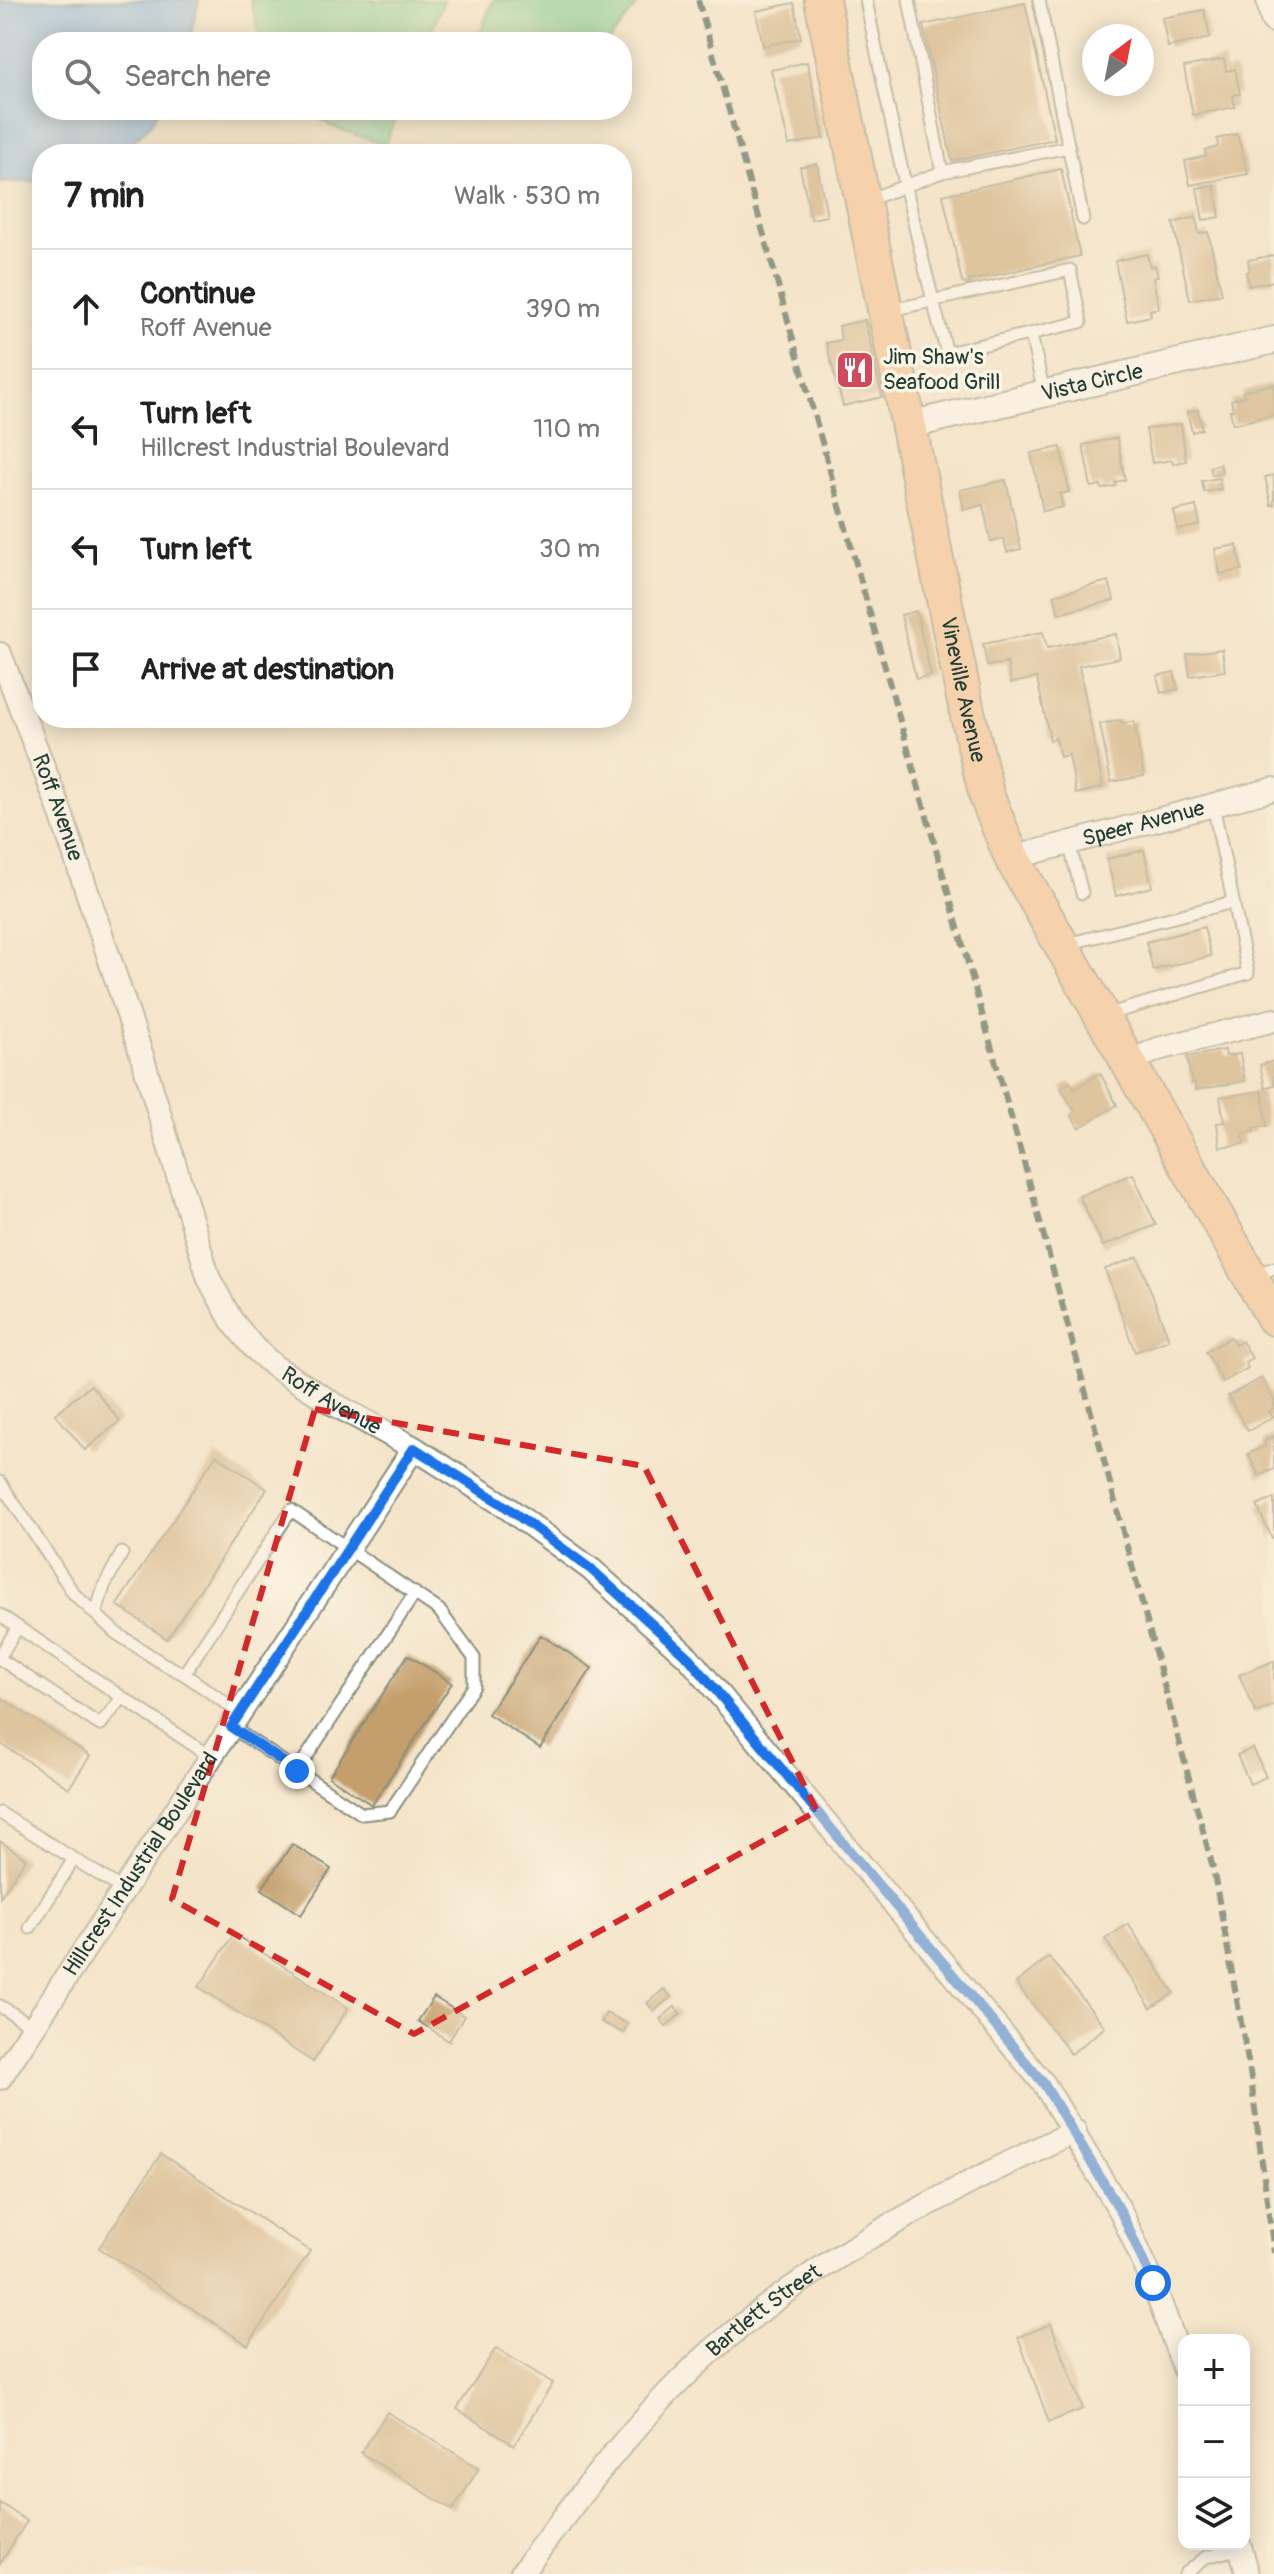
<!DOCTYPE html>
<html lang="en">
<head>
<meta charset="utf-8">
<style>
	body { margin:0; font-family:Pangolin,sans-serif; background:#f6f6f6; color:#222 }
	.controls { position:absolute; right:24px; bottom:24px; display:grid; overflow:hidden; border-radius:16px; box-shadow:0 4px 20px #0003 }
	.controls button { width:72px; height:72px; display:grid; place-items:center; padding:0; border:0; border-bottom:2px solid #e0e0e0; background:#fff; color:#222; font:40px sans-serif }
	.compass { position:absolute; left:1082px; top:24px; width:72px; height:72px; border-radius:50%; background:#fff; box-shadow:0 4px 20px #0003; rotate:32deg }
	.stop { position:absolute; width:24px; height:24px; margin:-18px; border:6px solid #1a73e8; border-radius:50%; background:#fff }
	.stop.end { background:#1a73e8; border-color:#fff; box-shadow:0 2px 8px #0008 }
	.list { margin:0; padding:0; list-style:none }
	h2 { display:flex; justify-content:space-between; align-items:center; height:104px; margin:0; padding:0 32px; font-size:34px }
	h2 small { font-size:26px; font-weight:400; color:#767676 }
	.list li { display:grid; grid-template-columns:52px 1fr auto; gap:24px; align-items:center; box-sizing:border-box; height:120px; padding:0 32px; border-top:2px solid #e0e0e0 }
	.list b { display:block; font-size:30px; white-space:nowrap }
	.list p { margin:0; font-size:26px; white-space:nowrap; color:#767676 }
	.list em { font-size:26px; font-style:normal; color:#767676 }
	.icon { flex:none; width:44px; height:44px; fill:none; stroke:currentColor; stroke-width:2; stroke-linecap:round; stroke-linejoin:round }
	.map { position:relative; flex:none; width:1274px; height:2574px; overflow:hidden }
	.search { position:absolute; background:#fff; box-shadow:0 4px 20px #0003; left:32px; top:32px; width:600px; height:88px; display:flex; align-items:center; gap:20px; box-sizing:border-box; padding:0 28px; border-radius:32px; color:#767676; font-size:30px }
	.panel { position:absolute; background:#fff; box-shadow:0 4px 20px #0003; left:32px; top:144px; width:600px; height:584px; border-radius:32px }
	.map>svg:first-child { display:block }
</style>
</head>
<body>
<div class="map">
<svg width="1274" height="2574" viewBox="0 0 1274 2574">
	<rect width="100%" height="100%" fill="#fcf5e5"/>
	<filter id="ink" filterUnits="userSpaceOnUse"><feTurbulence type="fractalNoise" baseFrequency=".0125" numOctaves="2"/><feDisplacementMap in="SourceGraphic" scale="16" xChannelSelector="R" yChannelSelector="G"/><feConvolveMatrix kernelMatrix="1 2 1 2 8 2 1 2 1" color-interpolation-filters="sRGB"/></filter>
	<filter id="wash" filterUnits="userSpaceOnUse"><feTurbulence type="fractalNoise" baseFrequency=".006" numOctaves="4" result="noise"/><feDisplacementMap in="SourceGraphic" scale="32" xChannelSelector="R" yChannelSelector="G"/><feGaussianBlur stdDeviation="1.8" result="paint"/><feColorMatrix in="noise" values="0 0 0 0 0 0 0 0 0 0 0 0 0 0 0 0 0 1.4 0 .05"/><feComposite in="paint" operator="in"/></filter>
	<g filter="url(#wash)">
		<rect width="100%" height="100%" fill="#f4e4c9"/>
		<g fill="#72cc93" stroke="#488464" stroke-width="2">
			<polygon points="250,0 444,0 427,42 262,42"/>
			<polygon points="493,0 641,0 608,42 476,42"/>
			<polygon points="309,110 399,110 385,145 330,126"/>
		</g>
		<polygon fill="#76afe6" stroke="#4a768d" stroke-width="2" points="0,0 199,0 189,42 42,42 42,110 158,110 151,124 120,154 42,154 42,181 0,183"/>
		<g id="blocks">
			<g fill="#c49f6c">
				<polygon points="794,3 801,38 763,46 756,11"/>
				<polygon points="1025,3 1055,139 952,161 923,25"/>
				<polygon points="1204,10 1210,38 1168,47 1162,18"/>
				<polygon points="1224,59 1226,71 1235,69 1240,94 1233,95 1235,107 1193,115 1184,67"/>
				<polygon points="807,62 824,138 789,145 771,70"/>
				<polygon points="1237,134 1248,174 1190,185 1185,161 1206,156 1205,150 1218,147 1217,139"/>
				<polygon points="817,164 827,216 811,219 800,167"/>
				<polygon points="1061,169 1080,256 969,281 970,287 962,282 943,195"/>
				<polygon points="1214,185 1220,217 1203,220 1197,188"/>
				<polygon points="1196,217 1199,234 1208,232 1222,294 1190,300 1173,223"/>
				<polygon points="1147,254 1150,267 1155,265 1158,276 1153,279 1159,308 1150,310 1151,316 1127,321 1115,261"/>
				<polygon points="1274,255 1274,281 1249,286 1246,272 1250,271 1248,260"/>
				<polygon points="865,320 882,397 843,406 826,343 841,340 839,326"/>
				<polygon points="1274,384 1274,415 1233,424 1230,410 1233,410 1231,400 1244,397 1243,391"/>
				<polygon points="1198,410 1202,429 1192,432 1187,412"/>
				<polygon points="1181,424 1186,461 1173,464 1172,460 1152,463 1146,429"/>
				<polygon points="1117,438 1125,480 1115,482 1116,486 1102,489 1101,485 1091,487 1083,445"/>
				<polygon points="1061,447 1069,492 1060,494 1063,507 1043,511 1031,453"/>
				<polygon points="1220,464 1222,472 1212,475 1210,467"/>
				<polygon points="1274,475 1274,505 1271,505 1265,477"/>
				<polygon points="1219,478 1221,489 1204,492 1202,481"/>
				<polygon points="1006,480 1021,549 1007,552 1004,539 991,542 983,505 964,510 960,490"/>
				<polygon points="1196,506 1200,525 1178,530 1174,511"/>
				<polygon points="1237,545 1242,570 1220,574 1215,549"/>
				<polygon points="1109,581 1114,600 1059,614 1054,595"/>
				<polygon points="916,611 931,675 916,679 901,615"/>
				<polygon points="1043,632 1047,648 1116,634 1120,658 1079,666 1103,787 1076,794 1069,755 1060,757 1056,738 1050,740 1037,678 1011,683 1007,663 987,666 983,644"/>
				<polygon points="1222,649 1225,671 1190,676 1187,654"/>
				<polygon points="1174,672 1178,689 1161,693 1157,676"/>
				<polygon points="1121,720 1123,724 1134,721 1144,776 1111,782 1100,724"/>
				<polygon points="1144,850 1152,887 1116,896 1107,859"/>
				<polygon points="1204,927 1211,956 1153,970 1146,942"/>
				<polygon points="1225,1050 1226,1056 1240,1054 1245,1081 1196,1090 1195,1082 1192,1083 1187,1057"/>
				<polygon points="1274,1061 1274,1085 1265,1088 1260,1065"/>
				<polygon points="1100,1073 1117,1105 1079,1128 1071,1115 1075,1112 1061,1088 1070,1082 1075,1089"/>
				<polygon points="1262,1091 1267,1126 1254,1128 1254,1132 1243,1134 1244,1144 1220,1147 1217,1123 1224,1122 1220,1097"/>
				<polygon points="1133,1174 1156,1225 1103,1246 1079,1196"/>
				<polygon points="1138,1257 1169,1340 1135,1352 1105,1269"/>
				<polygon points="1231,1337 1235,1345 1242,1341 1252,1358 1245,1362 1248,1368 1223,1382 1206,1352"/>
				<polygon points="1262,1378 1274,1400 1274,1408 1269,1411 1273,1417 1248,1431 1228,1396"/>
				<polygon points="91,1385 120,1421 85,1450 55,1414"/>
				<polygon points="1274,1436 1274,1469 1259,1476 1248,1454 1265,1446 1264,1441"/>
				<polygon points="216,1455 267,1489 167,1639 117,1605"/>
				<polygon points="1274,1498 1274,1537 1272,1538 1257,1506"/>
				<polygon points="541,1635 592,1668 540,1748 488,1714"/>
				<polygon points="408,1655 452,1683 372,1805 329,1777"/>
				<polygon points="1274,1661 1274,1705 1256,1713 1239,1675"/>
				<polygon points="0,1697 90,1756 69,1788 0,1743"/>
				<polygon points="1253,1748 1266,1777 1250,1784 1237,1755"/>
				<polygon points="0,1841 26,1859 0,1897"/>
				<polygon points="292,1844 331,1869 301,1915 262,1889"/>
				<polygon points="1128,1924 1174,1993 1151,2008 1105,1939"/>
				<polygon points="234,1934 348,2008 313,2062 199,1987"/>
				<polygon points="1049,1957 1105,2027 1071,2054 1016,1983"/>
				<polygon points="664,1989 671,1997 654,2011 647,2003"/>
				<polygon points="434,1997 464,2016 449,2041 418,2021"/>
				<polygon points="675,2007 681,2014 666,2026 660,2019"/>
				<polygon points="606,2013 628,2024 623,2033 601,2022"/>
				<polygon points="161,2154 310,2251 248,2345 99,2248"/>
				<polygon points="1051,2324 1083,2409 1049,2422 1018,2337"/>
				<polygon points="496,2348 553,2383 514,2445 457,2409"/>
				<polygon points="387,2412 479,2468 453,2510 361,2453"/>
				<polygon points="0,2503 27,2521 0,2564"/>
			</g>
		</g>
	</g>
	<g filter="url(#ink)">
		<use href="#blocks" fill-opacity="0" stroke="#8a907e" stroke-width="2"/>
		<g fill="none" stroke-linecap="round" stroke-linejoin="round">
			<defs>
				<g id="service">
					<path d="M 866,0 C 890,118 915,237 947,353 L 1081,322 L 1070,270 L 887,311"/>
					<polyline points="909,0 942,172"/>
					<polyline points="1039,0 1083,219"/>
					<polyline points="865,201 942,172 1069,147"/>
					<polyline points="1031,335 1044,393"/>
					<polyline points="1069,843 1082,893"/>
					<polyline points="1067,944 1233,902"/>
					<polyline points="1106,1015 1248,973 1213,805"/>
					<polyline points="1254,1275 1274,1268"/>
					<polyline points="0,1482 74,1594 116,1633 162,1663 184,1674"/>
					<polyline points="96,1613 104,1586 122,1553"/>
					<polyline points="0,1615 211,1757"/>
					<polyline points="0,1656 18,1627"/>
					<polyline points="0,1659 100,1725 122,1698"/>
					<polyline points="231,1727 362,1814 390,1811 474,1686 474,1658 439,1610 291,1510 184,1674 240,1713"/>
					<polyline points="297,1771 415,1593"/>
					<polyline points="0,1813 124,1890"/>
					<polyline points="30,1928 74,1859"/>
					<polyline points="0,2006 34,2027"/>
					<polyline points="1185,2574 1206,2557 1241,2548"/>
				</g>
				<g id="minor">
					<path id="s1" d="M 0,654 L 59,808 L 142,1056 L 209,1279 L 232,1321 L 254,1348 L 274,1366 L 332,1403 L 414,1448 L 502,1504 L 592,1570 L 689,1658 L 1044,2084 L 1121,2212 L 1153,2283 L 1184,2368"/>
					<path id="s2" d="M 1012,858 L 1274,789"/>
					<polyline points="1127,1063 1158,1049 1274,1020"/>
					<path id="s3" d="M 0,2078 L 414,1448"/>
					<polyline points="1239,2544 1248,2574"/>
					<path id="s4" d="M 521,2574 C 567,2512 613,2450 667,2394 C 781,2275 928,2201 1075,2131"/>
				</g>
				<g id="tertiary">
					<polyline points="1270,0 1274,19"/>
					<path id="s5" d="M 909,425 L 1274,340"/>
				</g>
				<g id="primary">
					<path id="s6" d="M 822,0 L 966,707 L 987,797 L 1012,858 L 1274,1318"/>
				</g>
			</defs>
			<use href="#service" stroke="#8a907e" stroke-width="15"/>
			<use href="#minor" stroke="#8a907e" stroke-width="26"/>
			<use href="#tertiary" stroke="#8a907e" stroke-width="30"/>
			<use href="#primary" stroke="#8a907e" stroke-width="38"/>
			<use href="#service" stroke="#fff" stroke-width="11"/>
			<use href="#minor" stroke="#fff" stroke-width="22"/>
			<use href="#tertiary" stroke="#fff" stroke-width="26"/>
			<use href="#primary" stroke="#f9bc8a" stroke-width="34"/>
			<polyline stroke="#1f3d34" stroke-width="6" stroke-dasharray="12 6" stroke-linecap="butt" points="698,0 1031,1188 1213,1868 1250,2072 1274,2253"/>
		</g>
	</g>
	<g fill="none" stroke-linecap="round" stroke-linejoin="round" filter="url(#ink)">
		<polyline stroke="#1a73e8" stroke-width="10" points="297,1771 231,1727 414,1448 502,1504 592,1570 689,1658 1044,2084 1121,2212 1153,2283"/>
	</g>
	<path d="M0 0H1274V2574H0ZM 315,1409 L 644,1466 L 817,1811 L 414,2034 L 172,1899 Z" fill="#f4e4c9" fill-opacity=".55" fill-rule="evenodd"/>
	<path fill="none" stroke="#d62828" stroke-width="6" stroke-dasharray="16 10" stroke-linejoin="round" d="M 315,1409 L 644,1466 L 817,1811 L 414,2034 L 172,1899 Z"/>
	<defs>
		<symbol id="restaurant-square" viewBox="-11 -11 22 22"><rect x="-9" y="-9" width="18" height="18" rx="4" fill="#d1495b" stroke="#fcf5e5"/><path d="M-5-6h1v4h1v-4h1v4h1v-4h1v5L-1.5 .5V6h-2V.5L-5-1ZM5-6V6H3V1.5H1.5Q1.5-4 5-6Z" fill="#fff"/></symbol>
	</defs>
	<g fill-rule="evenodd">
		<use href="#restaurant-square" x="833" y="348" width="44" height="44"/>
	</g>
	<g text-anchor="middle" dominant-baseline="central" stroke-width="7" stroke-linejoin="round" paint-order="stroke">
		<g font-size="22" fill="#1f3d34" stroke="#fcf5e5" text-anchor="start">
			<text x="883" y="357">Jim Shaw's<tspan x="883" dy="25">Seafood Grill</tspan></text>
		</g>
		<g font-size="22" fill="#1f3d34" stroke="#fcf5e5">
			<text stroke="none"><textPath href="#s5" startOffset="188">Vista Circle</textPath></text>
			<text stroke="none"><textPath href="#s6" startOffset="704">Vineville Avenue</textPath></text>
			<text stroke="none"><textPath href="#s1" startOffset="164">Roff Avenue</textPath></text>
			<text stroke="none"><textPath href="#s2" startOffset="136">Speer Avenue</textPath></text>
			<text stroke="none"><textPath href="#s1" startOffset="836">Roff Avenue</textPath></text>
			<text stroke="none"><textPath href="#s3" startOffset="256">Hillcrest Industrial Boulevard</textPath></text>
			<text stroke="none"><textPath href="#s4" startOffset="360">Bartlett Street</textPath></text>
		</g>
	</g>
</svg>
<div class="controls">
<button>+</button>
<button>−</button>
<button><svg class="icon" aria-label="layers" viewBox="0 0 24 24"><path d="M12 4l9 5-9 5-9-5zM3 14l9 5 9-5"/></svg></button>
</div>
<svg class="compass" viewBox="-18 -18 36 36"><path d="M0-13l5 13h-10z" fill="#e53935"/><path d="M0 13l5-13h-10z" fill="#767676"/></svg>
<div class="stop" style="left:1153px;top:2283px"></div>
<div class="stop end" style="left:297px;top:1771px"></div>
<div class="search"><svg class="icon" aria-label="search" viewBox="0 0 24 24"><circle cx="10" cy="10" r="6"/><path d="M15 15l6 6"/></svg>Search here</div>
<section class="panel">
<h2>7 min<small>Walk · 530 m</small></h2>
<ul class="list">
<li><svg class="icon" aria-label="ahead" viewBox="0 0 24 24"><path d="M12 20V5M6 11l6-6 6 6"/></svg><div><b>Continue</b><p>Roff Avenue</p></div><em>390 m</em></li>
<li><svg class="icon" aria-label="left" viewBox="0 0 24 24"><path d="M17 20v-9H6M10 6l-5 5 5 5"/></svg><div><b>Turn left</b><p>Hillcrest Industrial Boulevard</p></div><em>110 m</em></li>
<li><svg class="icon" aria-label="left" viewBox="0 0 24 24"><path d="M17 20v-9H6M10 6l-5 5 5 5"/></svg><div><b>Turn left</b></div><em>30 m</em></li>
<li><svg class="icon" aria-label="arrive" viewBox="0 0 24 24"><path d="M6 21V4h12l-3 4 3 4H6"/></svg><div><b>Arrive at destination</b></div></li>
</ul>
</section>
</div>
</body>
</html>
